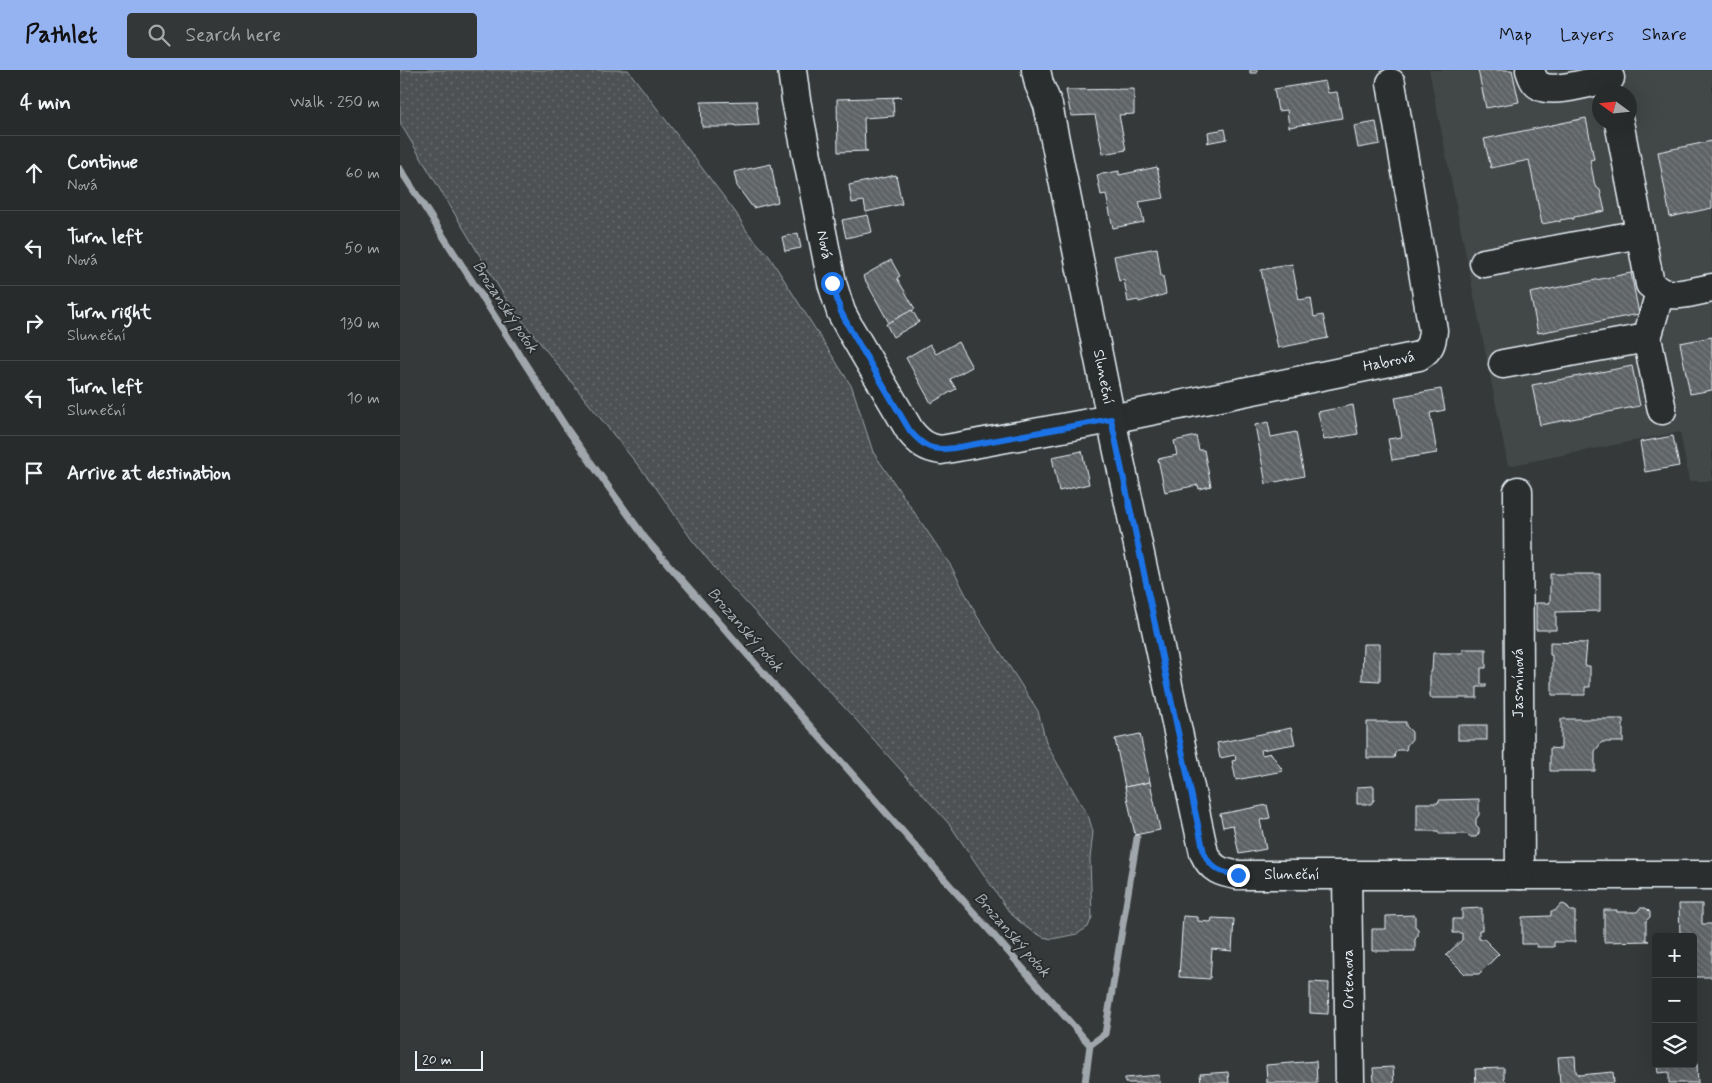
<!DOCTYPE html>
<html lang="en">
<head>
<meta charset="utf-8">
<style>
	body { margin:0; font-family:Mynerve,sans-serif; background:#343738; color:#f1f3f6 }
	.controls { position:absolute; right:15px; bottom:15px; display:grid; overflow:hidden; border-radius:5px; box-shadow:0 5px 20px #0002 }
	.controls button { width:45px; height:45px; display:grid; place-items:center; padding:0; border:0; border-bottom:1px solid #444748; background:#282b2c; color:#f1f3f6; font:25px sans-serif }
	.compass { position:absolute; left:1192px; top:15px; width:45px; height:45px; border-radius:50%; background:#282b2c; box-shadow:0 5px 20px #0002; rotate:285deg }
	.scale { position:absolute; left:15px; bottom:12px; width:68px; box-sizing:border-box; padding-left:5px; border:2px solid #e8f1f8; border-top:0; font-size:14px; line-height:18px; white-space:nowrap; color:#e8f1f8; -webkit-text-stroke:4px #2a2d2e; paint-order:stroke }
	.stop { position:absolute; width:15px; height:15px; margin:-11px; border:4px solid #1a73e8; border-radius:50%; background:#fff }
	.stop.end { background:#1a73e8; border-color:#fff; box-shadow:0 1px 5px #0008 }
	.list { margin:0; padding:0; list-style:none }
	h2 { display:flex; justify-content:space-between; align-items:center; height:65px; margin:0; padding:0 20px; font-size:21px }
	h2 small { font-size:16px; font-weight:400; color:#a5a7a9 }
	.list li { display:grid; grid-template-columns:32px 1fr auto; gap:15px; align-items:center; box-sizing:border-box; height:75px; padding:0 20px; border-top:1px solid #444748 }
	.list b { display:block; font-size:19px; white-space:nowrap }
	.list p { margin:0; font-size:16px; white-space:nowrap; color:#a5a7a9 }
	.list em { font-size:16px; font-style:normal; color:#a5a7a9 }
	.icon { flex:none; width:28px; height:28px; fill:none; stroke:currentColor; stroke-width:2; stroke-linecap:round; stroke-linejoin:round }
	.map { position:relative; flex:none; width:1312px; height:1013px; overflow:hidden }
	header { display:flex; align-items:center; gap:30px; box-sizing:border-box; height:70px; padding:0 25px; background:#95b2f1; color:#111 }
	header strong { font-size:24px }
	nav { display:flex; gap:28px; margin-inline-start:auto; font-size:18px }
	.search { width:350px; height:45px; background:#343738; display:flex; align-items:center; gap:12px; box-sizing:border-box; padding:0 18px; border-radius:5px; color:#a5a7a9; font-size:19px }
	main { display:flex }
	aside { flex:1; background:#282b2c }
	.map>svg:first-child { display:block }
</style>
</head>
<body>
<header>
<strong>Pathlet</strong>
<div class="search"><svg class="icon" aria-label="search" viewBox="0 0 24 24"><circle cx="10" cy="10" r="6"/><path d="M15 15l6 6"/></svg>Search here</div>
<nav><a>Map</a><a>Layers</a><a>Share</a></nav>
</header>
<main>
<aside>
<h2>4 min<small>Walk · 250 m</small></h2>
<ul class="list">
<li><svg class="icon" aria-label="ahead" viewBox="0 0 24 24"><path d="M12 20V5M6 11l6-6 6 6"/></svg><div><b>Continue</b><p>Nová</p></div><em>60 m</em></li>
<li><svg class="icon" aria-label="left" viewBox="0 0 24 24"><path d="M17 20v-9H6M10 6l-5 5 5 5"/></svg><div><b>Turn left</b><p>Nová</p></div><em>50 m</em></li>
<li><svg class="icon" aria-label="right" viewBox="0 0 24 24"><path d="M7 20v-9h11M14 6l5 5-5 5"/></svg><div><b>Turn right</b><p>Sluneční</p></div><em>130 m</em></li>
<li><svg class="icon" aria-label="left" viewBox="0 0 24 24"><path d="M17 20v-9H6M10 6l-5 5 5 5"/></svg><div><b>Turn left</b><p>Sluneční</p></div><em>10 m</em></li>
<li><svg class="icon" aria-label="arrive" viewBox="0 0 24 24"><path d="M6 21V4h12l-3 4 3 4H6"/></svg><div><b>Arrive at destination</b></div></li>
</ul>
</aside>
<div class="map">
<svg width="1312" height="1013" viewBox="0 0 1312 1013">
	<defs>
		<pattern id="grass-dots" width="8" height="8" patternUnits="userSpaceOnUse" patternTransform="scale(1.25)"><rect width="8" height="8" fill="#4d5152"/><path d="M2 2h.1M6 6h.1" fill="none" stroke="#676a6c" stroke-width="1.8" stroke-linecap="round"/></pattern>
		<pattern id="building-back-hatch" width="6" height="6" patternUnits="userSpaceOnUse" patternTransform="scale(1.25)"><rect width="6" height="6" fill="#5f6365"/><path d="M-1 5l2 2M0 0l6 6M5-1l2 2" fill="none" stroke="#767a7c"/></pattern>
	</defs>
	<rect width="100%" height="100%" fill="#35393a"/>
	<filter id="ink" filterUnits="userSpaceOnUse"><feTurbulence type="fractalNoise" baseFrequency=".02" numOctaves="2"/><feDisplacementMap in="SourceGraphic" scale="10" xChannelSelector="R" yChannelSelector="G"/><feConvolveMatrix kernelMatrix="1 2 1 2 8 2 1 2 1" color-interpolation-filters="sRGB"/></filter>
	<g filter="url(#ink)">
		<path fill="#424647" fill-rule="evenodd" d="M 1029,0 L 1312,0 L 1312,411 L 1289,411 L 1280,362 L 1108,396 ZM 1200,22 L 1230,22 L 1230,52 L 1200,52 Z"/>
		<polygon fill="url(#grass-dots)" stroke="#9aa1a5" points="0,0 228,0 336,143 348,163 369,186 452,317 473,382 551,496 577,546 638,641 646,672 652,684 689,748 693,762 690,789 692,847 688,857 677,864 652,869 643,867 627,858 610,843 550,755 457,651 323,508 292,470 257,419 109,234 0,53"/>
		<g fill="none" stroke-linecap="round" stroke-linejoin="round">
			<g stroke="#a0a7ac" stroke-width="7">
				<polyline points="0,99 167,359 245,468 690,975 685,1013"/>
				<polyline points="690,975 705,964 737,768"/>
			</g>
		</g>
		<g fill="url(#building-back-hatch)" stroke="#e8f1f8">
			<rect x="850" y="0" width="7" height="3"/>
			<polygon points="1078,0 1112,0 1119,32 1086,38"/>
			<polygon points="925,11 928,23 937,22 942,48 889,57 887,40 878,41 874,19"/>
			<polygon points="734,19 734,44 719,45 726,80 703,84 695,45 671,46 666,20"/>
			<polygon points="501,27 493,28 494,46 464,48 465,80 468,81 438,82 437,29"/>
			<polygon points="356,31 359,55 335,56 335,55 328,55 328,57 302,57 301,32"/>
			<polygon points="1186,48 1194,89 1190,90 1195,116 1200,120 1205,141 1174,147 1174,149 1172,149 1172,148 1160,150 1160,152 1158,151 1142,154 1129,90 1091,98 1084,69"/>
			<polygon points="976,52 980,74 958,78 954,56"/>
			<polygon points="825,59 827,69 806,73 809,71 808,62"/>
			<polygon points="1312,71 1312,138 1270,147 1258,82"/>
			<polygon points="371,94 378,132 353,138 337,116 334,102"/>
			<polygon points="757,97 764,128 739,132 744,152 713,158 706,124 701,125 697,105 719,101 719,105"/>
			<polygon points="496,105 502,134 466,142 464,131 452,133 449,115"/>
			<polygon points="468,145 472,162 446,168 442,150"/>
			<polygon points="398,163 401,178 385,181 382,167"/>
			<polygon points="757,178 761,206 763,206 766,224 739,232 738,230 728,232 724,210 719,211 714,186"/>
			<polygon points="491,190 500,206 497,208 515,239 489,253 463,206"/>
			<polygon points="892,194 899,230 911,228 914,247 923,245 928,268 878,278 861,200"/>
			<polygon points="1231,203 1239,244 1138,263 1130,223"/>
			<polygon points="512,240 519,252 493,267 486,254"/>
			<polygon points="1312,267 1312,320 1290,324 1280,273"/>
			<polygon points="558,272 572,297 550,309 556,319 531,333 506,288 530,274 536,284"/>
			<polygon points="1232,296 1240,336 1140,355 1132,315"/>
			<polygon points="1041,319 1045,340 1030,343 1037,383 992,390 988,369 1002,367 995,327"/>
			<polygon points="953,335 958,364 924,370 918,342"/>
			<polygon points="868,352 871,367 896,362 904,406 866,414 855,355"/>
			<polygon points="796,366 799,380 804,380 811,416 799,419 798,415 765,422 758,389 777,385 774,371"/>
			<polygon points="1273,366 1279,396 1245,402 1240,372"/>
			<polygon points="682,381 689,414 659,421 652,387"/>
			<polygon points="1150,504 1200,504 1200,541 1156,542 1156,560 1136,560 1136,533 1150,533"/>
			<polygon points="1150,572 1187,573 1185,596 1190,596 1190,617 1185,617 1185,625 1152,625 1152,585 1150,585"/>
			<polygon points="963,574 980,574 980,611 962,610"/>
			<polygon points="1063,579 1086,579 1086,598 1081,598 1081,614 1086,614 1086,617 1077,617 1077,628 1030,628 1030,601 1032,601 1033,583 1063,583"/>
			<polygon points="1161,649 1223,649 1223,672 1202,672 1195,681 1195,701 1150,701 1150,678 1161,679"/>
			<polygon points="967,652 1006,652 1006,656 1012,662 1012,669 1007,675 1006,680 998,680 995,683 994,688 967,688"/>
			<rect x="1058" y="655" width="29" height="15"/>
			<polygon points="891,658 895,674 861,680 862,685 871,683 883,701 836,710 832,691 836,690 835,685 820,688 817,673"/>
			<polygon points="740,664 750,712 725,717 715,669"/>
			<polygon points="750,712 760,760 735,765 725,717"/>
			<polygon points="974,716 974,730 971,734 957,734 957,717"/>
			<polygon points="1079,729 1079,745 1076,749 1076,755 1079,758 1079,763 1076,767 1071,767 1067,764 1039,764 1038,761 1017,761 1017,733 1038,733 1039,730"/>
			<polygon points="867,735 870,748 860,750 866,779 839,784 833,755 823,757 820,744"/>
			<polygon points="1163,834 1167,836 1170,841 1175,841 1175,872 1154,872 1154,877 1137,877 1137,874 1122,874 1122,847 1151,846 1151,841 1155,841 1159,836"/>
			<polygon points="1279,834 1302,834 1302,854 1312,854 1312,907 1293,907 1293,867 1280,865"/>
			<polygon points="1082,838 1082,860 1079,860 1079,869 1084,869 1099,884 1079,904 1065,904 1046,885 1062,870 1062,863 1053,863 1053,849 1062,849 1062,839"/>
			<polygon points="1240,838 1246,838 1250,842 1250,847 1246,851 1246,870 1249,871 1204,872 1204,840 1217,840 1217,842 1237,842"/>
			<polygon points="1015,845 1015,856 1018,859 1018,866 1015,869 1015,881 972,881 972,859 986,859 986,846"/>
			<polygon points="783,846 798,847 798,851 811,852 812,848 834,849 832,881 812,879 810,909 779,907"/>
			<polygon points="910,912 929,913 928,944 910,943"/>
			<polygon points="1293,978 1295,978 1296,991 1297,993 1298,1013 1269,1013 1269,1002 1258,1003 1257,994 1293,994"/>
			<polygon points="1175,986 1176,1002 1180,1005 1213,1002 1214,1013 1160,1013 1158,987"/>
			<polygon points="916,991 917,1013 867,1013 866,995"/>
			<polygon points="993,997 994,1013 974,1013 973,998"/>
			<polygon points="1104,998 1104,1009 1107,1013 1072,1013 1076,1013 1075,999"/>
			<polygon points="828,1002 829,1013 801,1013 800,1004"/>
			<polygon points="759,1005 760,1013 725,1013 725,1008"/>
		</g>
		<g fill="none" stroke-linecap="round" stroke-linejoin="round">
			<defs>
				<g id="minor">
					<path d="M 392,0 L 396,30 L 432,213 L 441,242 L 450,259 L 510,361 C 519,372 526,378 541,380 L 711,349 L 1019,286 C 1030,279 1032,273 1033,260 L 991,13"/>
					<path d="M 636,0 L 639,14 L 648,35 L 711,349 L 804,783 C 811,799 821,803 838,805 L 1312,805"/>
					<path d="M 1130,0 C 1132,6 1134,13 1140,16 C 1154,24 1194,11 1210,8"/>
					<polyline points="1219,52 1250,214 1260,222"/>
					<polyline points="1084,193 1240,164"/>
					<polyline points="1103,294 1247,268"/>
					<path d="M 1262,340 L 1247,268 L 1260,222 C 1276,228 1295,221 1312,218"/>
					<polyline points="1118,421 1120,805"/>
					<polyline points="947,805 950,1013"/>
				</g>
			</defs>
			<use href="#minor" stroke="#e8f1f8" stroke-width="31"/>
			<use href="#minor" stroke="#2a2d2e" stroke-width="28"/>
		</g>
	</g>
	<g fill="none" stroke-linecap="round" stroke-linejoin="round" filter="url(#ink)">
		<path stroke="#1a73e8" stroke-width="6" d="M 432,213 L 441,242 L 450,259 L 510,361 C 525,378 532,381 554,378 L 711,349 L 804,783 C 811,799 821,803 838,805"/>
	</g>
	<g text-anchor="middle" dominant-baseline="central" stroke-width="4" stroke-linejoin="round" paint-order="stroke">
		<g font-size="15" fill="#e8f1f8" stroke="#2a2d2e">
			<text transform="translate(424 175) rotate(79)">Nová</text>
			<text transform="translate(989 292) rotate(-12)">Habrová</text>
			<text transform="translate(703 307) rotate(79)">Sluneční</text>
			<text transform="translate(1119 613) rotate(-90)">Jasmínová</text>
			<text x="892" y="805">Sluneční</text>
			<text transform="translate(949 909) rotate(-91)">Ortenova</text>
		</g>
		<g font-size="16" font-style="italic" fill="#acb3b8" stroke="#2a2d2e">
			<text transform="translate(105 237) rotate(57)">Brozanský potok</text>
			<text transform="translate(345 560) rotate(49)">Brozanský potok</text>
			<text transform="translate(612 865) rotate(49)">Brozanský potok</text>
		</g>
	</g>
</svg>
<div class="controls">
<button>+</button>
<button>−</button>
<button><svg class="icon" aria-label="layers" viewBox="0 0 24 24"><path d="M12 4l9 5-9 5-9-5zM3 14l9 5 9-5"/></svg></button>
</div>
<svg class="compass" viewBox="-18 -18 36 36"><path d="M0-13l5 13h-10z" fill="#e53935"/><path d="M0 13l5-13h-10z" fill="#a5a7a9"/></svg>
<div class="scale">20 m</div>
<div class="stop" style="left:432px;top:213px"></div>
<div class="stop end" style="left:838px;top:805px"></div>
</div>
</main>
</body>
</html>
